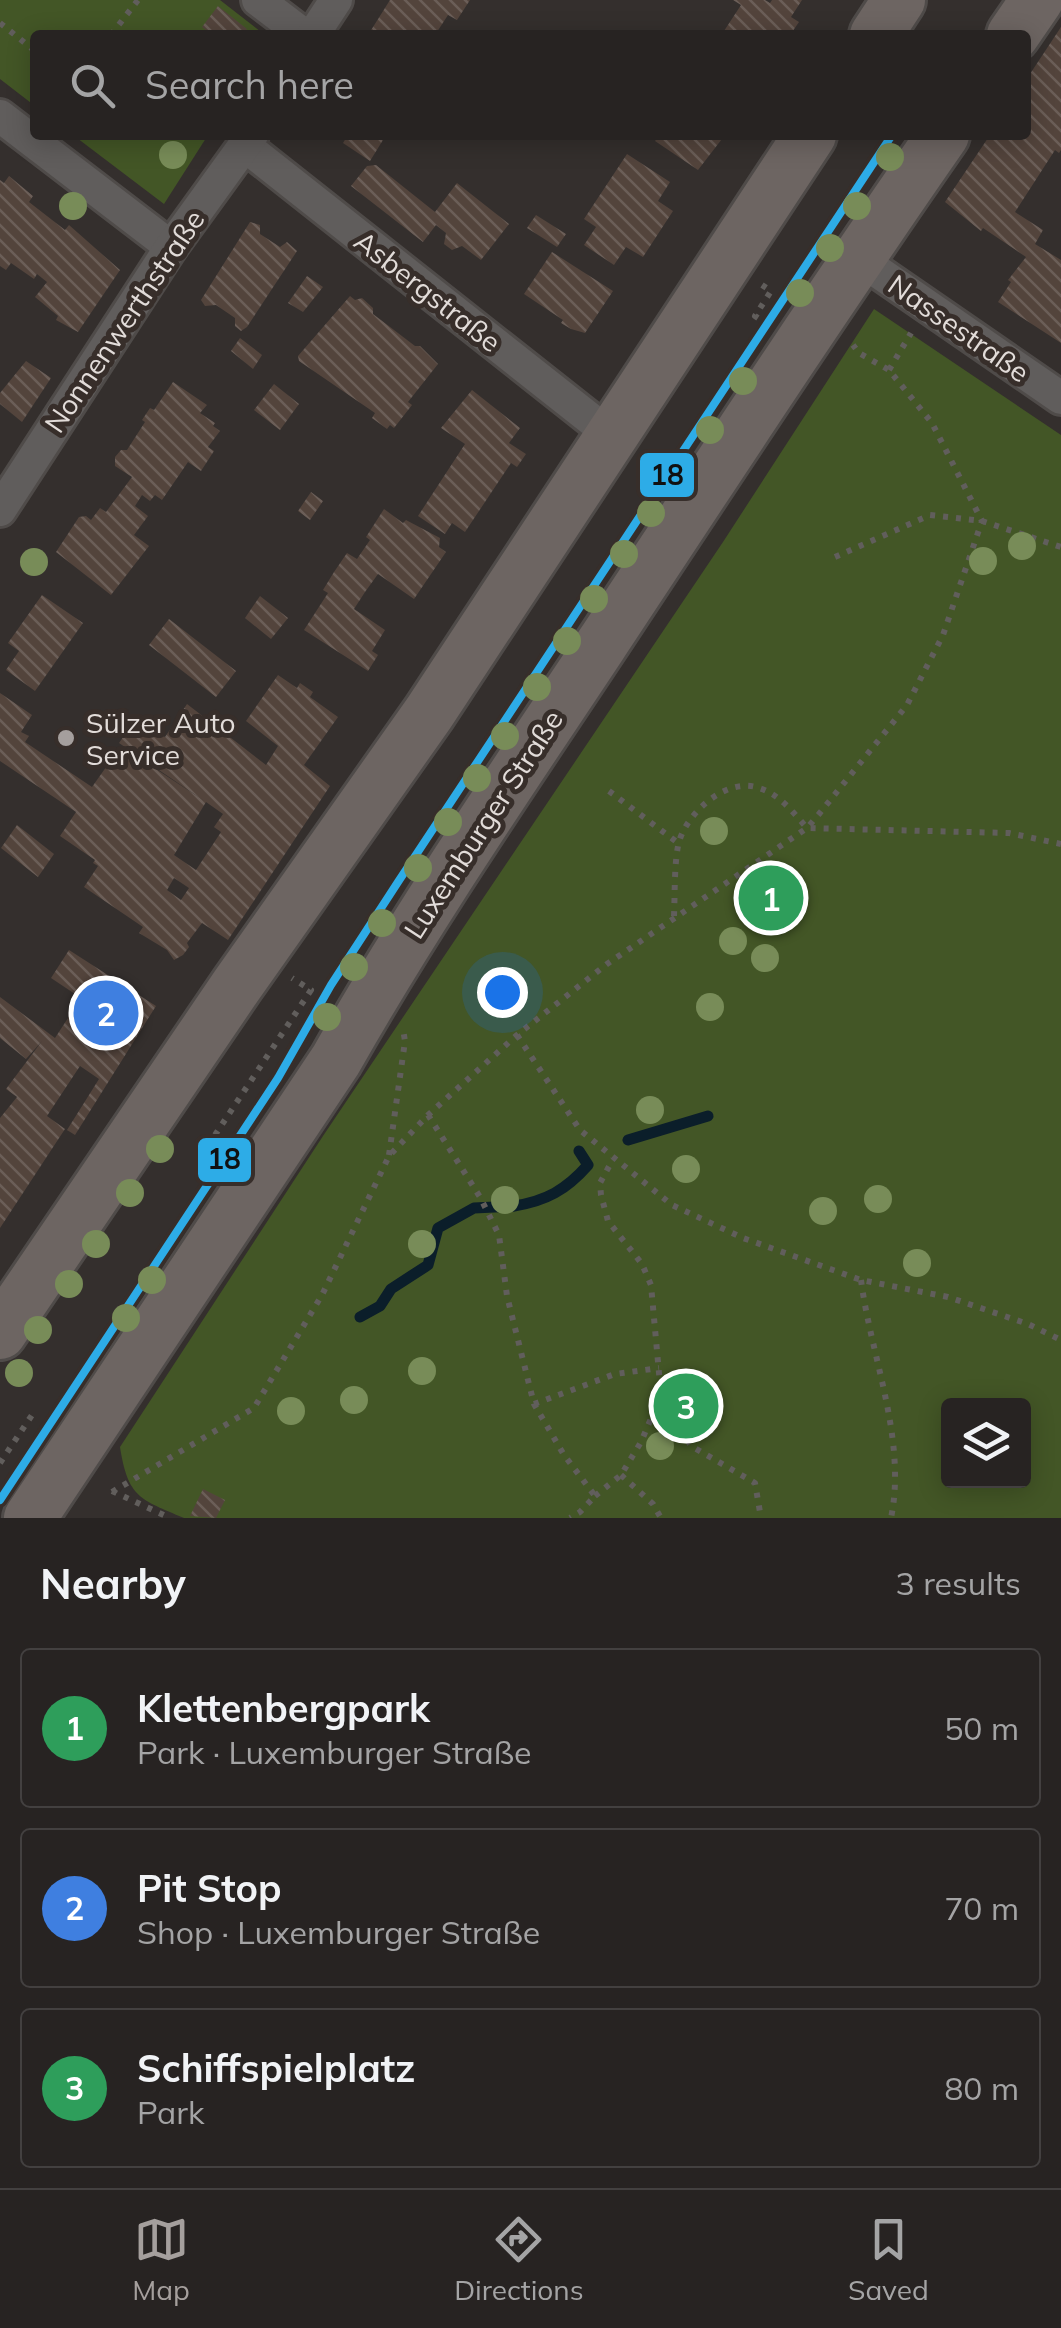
<!DOCTYPE html>
<html lang="en">
<head>
<meta charset="utf-8">
<style>
	body { margin:0; font-family:Mulish,sans-serif; background:#332f2f; color:#f1f3f6 }
	.controls { position:absolute; right:30px; bottom:30px; display:grid; overflow:hidden; border-radius:10px; box-shadow:0 5px 25px #0003 }
	.controls button { width:90px; height:90px; display:grid; place-items:center; padding:0; border:0; border-bottom:2px solid #434040; background:#272322; color:#f1f3f6; font:50px sans-serif }
	.you { position:absolute; left:502px; top:992px; width:35px; height:35px; margin:-25px; border:8px solid #fff; border-radius:50%; background:#1a73e8; box-shadow:0 0 0 15px #1a73e833 }
	.badge { display:grid; place-items:center; width:65px; height:65px; border-radius:50%; background:#a59f9d; color:#fff; font-size:32px; font-weight:700 }
	.pin { position:absolute; translate:-50% -50%; border:5px solid #fff; box-shadow:0 2px 10px #0006 }
	.list { margin:0; padding:0; list-style:none }
	h2 { display:flex; justify-content:space-between; align-items:center; height:130px; margin:0; padding:0 40px; font-size:42px }
	h2 small { font-size:32px; font-weight:400; color:#a4a4a5 }
	.list li { display:grid; grid-template-columns:65px 1fr auto; gap:30px; align-items:center; box-sizing:border-box; height:160px; margin:0 20px 20px; padding:0 20px; border:2px solid #434040; border-radius:10px }
	.list b { display:block; font-size:38px; white-space:nowrap }
	.list p { margin:0; font-size:32px; white-space:nowrap; color:#a4a4a5 }
	.list em { font-size:32px; font-style:normal; color:#a4a4a5 }
	.icon { flex:none; width:55px; height:55px; fill:none; stroke:currentColor; stroke-width:2; stroke-linecap:round; stroke-linejoin:round }
	.map { position:relative; flex:none; width:1061px; height:1518px; overflow:hidden }
	.search { position:absolute; background:#272322; box-shadow:0 5px 25px #0003; left:30px; right:30px; top:30px; height:110px; display:flex; align-items:center; gap:25px; box-sizing:border-box; padding:0 35px; border-radius:10px; color:#a4a4a5; font-size:38px }
	.sheet { height:670px; background:#272322 }
	nav { display:flex; justify-content:space-around; align-items:center; box-sizing:border-box; height:140px; border-top:2px solid #434040; background:#272322; font-size:28px; color:#a4a4a5 }
	nav a { display:grid; justify-items:center; gap:5px }
	nav .on { color:#a59f9d }
	.map>svg:first-child { display:block }
</style>
</head>
<body>
<div class="map">
<svg width="1061" height="1518" viewBox="0 0 1061 1518">
	<defs>
		<pattern id="building-back-hatch" width="6" height="6" patternUnits="userSpaceOnUse" patternTransform="scale(2.5)"><rect width="6" height="6" fill="#53443c"/><path d="M-1 5l2 2M0 0l6 6M5-1l2 2" fill="none" stroke="#6b5e58"/></pattern>
	</defs>
	<rect width="100%" height="100%" fill="#342f2d"/>
	<g fill="#435626" fill-rule="evenodd">
		<polygon points="0,0 220,0 265,35 35,35 35,106 0,79"/>
		<polygon points="73,135 208,135 164,204"/>
		<path d="M 874,309 L 1061,435 L 1061,1518 L 184,1518 C 140,1499 128,1498 120,1447 L 323,1136 L 723,542 ZM 948,1406 L 1024,1406 L 1024,1480 L 948,1480 Z"/>
	</g>
	<g fill="none" stroke-linecap="round" stroke-linejoin="round">
		<g stroke="#0b1e2a" stroke-width="11">
			<polyline points="628,1140 708,1116"/>
			<path d="M 514,1206 C 546,1201 566,1190 588,1165 L 579,1151"/>
			<polyline points="360,1317 380,1306 391,1289 428,1265 438,1228 474,1208 513,1206"/>
		</g>
	</g>
	<g fill="url(#building-back-hatch)" fill-rule="evenodd">
		<polygon points="390,0 470,0 457,20 448,15 435,35 368,35"/>
		<polygon points="733,0 765,0 770,3 772,0 802,0 791,17 799,22 790,35 730,35 724,31 741,5"/>
		<polygon points="218,6 247,29 242,35 212,35 202,27"/>
		<polygon points="1061,27 1061,150 1059,153 1055,150 1015,212 1043,230 1035,244 1061,260 1061,343 998,302 1011,282 1008,280 1026,257 983,228 981,231 945,202 990,135 1026,135 1026,80"/>
		<polygon points="348,135 381,135 380,138 383,140 370,161 343,143"/>
		<polygon points="660,135 725,135 698,170 655,141"/>
		<polygon points="627,154 670,182 658,201 673,211 643,257 626,247 614,265 584,245 596,227 584,219"/>
		<polygon points="376,165 435,212 457,183 509,224 481,260 462,246 452,250 444,244 446,233 436,225 423,242 351,186 367,166"/>
		<polygon points="9,176 33,196 29,202 65,230 69,225 120,270 78,332 56,320 58,316 35,297 47,282 37,274 34,279 11,263 6,270 0,266 0,180 4,183"/>
		<polygon points="536,215 566,234 557,247 527,228"/>
		<polygon points="250,222 260,225 260,234 280,247 287,242 297,251 247,327 241,331 235,326 235,318 216,305 205,306 201,300"/>
		<polygon points="552,252 613,291 585,333 571,329 561,323 563,320 524,294"/>
		<polygon points="307,276 323,287 303,312 288,303"/>
		<polygon points="350,296 355,300 362,298 373,308 373,314 415,346 420,346 438,364 408,402 412,405 394,428 390,425 387,429 372,418 375,413 299,361 298,356"/>
		<polygon points="240,338 262,355 253,369 231,351"/>
		<polygon points="26,361 51,378 22,422 0,404 0,393"/>
		<polygon points="173,382 207,405 200,413 215,423 213,426 220,431 208,447 214,451 201,471 188,462 162,500 155,495 150,501 142,495 135,506 148,516 134,535 149,546 111,595 56,552 79,517 86,516 91,520 100,508 106,512 132,477 115,466 115,457 121,450 127,450 145,422 142,420 150,408 154,410"/>
		<polygon points="274,384 299,404 280,430 254,410"/>
		<polygon points="472,390 520,428 509,443 526,454 517,467 511,463 465,532 452,523 445,534 418,516 465,444 441,428"/>
		<polygon points="311,492 323,501 310,520 298,511"/>
		<polygon points="384,509 403,523 406,520 440,538 439,547 446,552 414,599 378,574 365,592 354,609 385,630 372,651 378,655 368,671 304,630 328,593 323,590 334,572 347,553 357,559 370,540 366,537"/>
		<polygon points="42,595 83,623 35,691 6,670 19,651 8,643"/>
		<polygon points="260,596 288,618 271,639 245,618"/>
		<polygon points="169,619 236,671 216,697 149,645"/>
		<path d="M 278,675 L 297,688 L 300,683 L 313,692 L 310,697 L 338,717 L 304,765 L 330,786 L 228,940 L 202,923 L 187,943 L 189,947 L 183,955 L 174,960 L 167,950 L 139,933 L 143,927 L 84,887 L 98,866 L 93,863 L 95,860 L 60,836 L 76,812 L 0,761 L 0,693 L 32,715 L 21,732 L 29,736 L 25,742 L 92,787 L 121,746 L 206,802 L 119,743 L 135,720 L 165,737 L 187,704 L 266,765 L 278,746 L 246,721 ZM 206,802 L 223,814 L 214,827 L 221,832 L 196,870 L 174,855 ZM 174,878 L 189,888 L 181,900 L 167,890 Z"/>
		<polygon points="17,825 54,854 38,877 1,848"/>
		<polygon points="69,950 156,1006 75,1135 67,1130 99,1079 80,1066 47,1116 65,1129 0,1228 0,1118 17,1097 6,1089 42,1041 26,1059 0,1038 0,997 55,1038 81,998 51,978"/>
		<polygon points="203,1489 225,1500 216,1518 190,1516"/>
	</g>
	<g fill="none" stroke-linecap="round" stroke-linejoin="round">
		<defs>
			<g id="street">
				<polyline points="258,0 304,35"/>
				<polyline points="313,35 336,0"/>
				<polyline points="0,116 171,247"/>
				<polyline points="245,146 612,436"/>
				<polyline points="858,258 1061,398"/>
				<polyline points="0,510 171,247 252,135"/>
			</g>
			<g id="primary">
				<polyline points="876,35 899,0"/>
				<polyline points="1013,35 1037,0"/>
				<polyline points="0,1333 237,985 429,713 810,135"/>
				<path d="M 30,1518 L 336,1060 C 417,917 510,782 601,645 C 714,474 826,303 943,135"/>
			</g>
		</defs>
		<use href="#street" stroke="#4f4b49" stroke-width="38"/>
		<use href="#primary" stroke="#4f4b49" stroke-width="58"/>
		<g stroke="#615e5c" stroke-width="6" stroke-dasharray="5 8" stroke-linecap="butt">
			<polyline points="0,23 35,51"/>
			<polyline points="111,35 138,0"/>
			<polyline points="762,285 771,291 755,316 764,322"/>
			<polyline points="889,370 911,333"/>
			<polyline points="835,557 930,515 982,521 1061,547"/>
			<polyline points="609,791 678,843"/>
			<path d="M 674,916 C 675,894 674,868 678,846 C 684,815 726,776 759,788 C 779,794 793,812 807,828 L 1009,833 L 1061,844"/>
			<polyline points="517,1035 580,1130 672,1205 743,1238 861,1280 948,1297 1028,1324 1061,1340"/>
			<polyline points="428,1115 480,1197 499,1235 507,1296 534,1404 564,1455 595,1496 580,1512 570,1518"/>
			<polyline points="215,1135 311,990 292,978"/>
			<polyline points="389,1155 405,1041 403,1029"/>
			<path d="M 861,1280 C 871,1357 907,1440 891,1518"/>
			<polyline points="661,1395 691,1446 755,1483 761,1518"/>
			<polyline points="534,1404 615,1374 659,1368"/>
			<polyline points="0,1463 32,1415"/>
			<polyline points="621,1475 653,1504 661,1518"/>
			<polyline points="112,1491 170,1518"/>
			<polyline points="112,1492 254,1408 322,1295 389,1156 428,1115 517,1035 607,964 807,828 819,814 907,705 943,635 982,521 932,423 889,370 859,353 853,345"/>
			<polyline points="595,1496 621,1475 641,1442 661,1395 651,1285 642,1264 608,1221 601,1195 600,1183 613,1159"/>
		</g>
		<use href="#street" stroke="#605d5c" stroke-width="32"/>
		<use href="#primary" stroke="#6d6562" stroke-width="52"/>
		<defs>
			<polyline id="tram-1" points="0,1500 278,1078 331,985 398,882 892,135"/>
		</defs>
		<use href="#tram-1" stroke="#372e2a" stroke-width="15"/>
		<use href="#tram-1" stroke="#2dace7" stroke-width="8"/>
	</g>
	<g fill="#788c58">
		<circle cx="173" cy="155" r="14"/>
		<circle cx="890" cy="157" r="14"/>
		<circle cx="73" cy="206" r="14"/>
		<circle cx="857" cy="206" r="14"/>
		<circle cx="830" cy="248" r="14"/>
		<circle cx="800" cy="293" r="14"/>
		<circle cx="743" cy="381" r="14"/>
		<circle cx="710" cy="430" r="14"/>
		<circle cx="682" cy="474" r="14"/>
		<circle cx="651" cy="513" r="14"/>
		<circle cx="1022" cy="546" r="14"/>
		<circle cx="624" cy="554" r="14"/>
		<circle cx="983" cy="561" r="14"/>
		<circle cx="34" cy="562" r="14"/>
		<circle cx="594" cy="599" r="14"/>
		<circle cx="567" cy="641" r="14"/>
		<circle cx="537" cy="687" r="14"/>
		<circle cx="505" cy="736" r="14"/>
		<circle cx="477" cy="778" r="14"/>
		<circle cx="448" cy="822" r="14"/>
		<circle cx="714" cy="831" r="14"/>
		<circle cx="418" cy="868" r="14"/>
		<circle cx="382" cy="923" r="14"/>
		<circle cx="733" cy="941" r="14"/>
		<circle cx="765" cy="958" r="14"/>
		<circle cx="354" cy="967" r="14"/>
		<circle cx="710" cy="1007" r="14"/>
		<circle cx="327" cy="1017" r="14"/>
		<circle cx="650" cy="1110" r="14"/>
		<circle cx="160" cy="1149" r="14"/>
		<circle cx="686" cy="1169" r="14"/>
		<circle cx="130" cy="1193" r="14"/>
		<circle cx="878" cy="1199" r="14"/>
		<circle cx="505" cy="1200" r="14"/>
		<circle cx="823" cy="1211" r="14"/>
		<circle cx="96" cy="1244" r="14"/>
		<circle cx="422" cy="1244" r="14"/>
		<circle cx="917" cy="1263" r="14"/>
		<circle cx="152" cy="1280" r="14"/>
		<circle cx="69" cy="1284" r="14"/>
		<circle cx="126" cy="1318" r="14"/>
		<circle cx="38" cy="1330" r="14"/>
		<circle cx="422" cy="1371" r="14"/>
		<circle cx="19" cy="1373" r="14"/>
		<circle cx="354" cy="1400" r="14"/>
		<circle cx="291" cy="1411" r="14"/>
		<circle cx="660" cy="1446" r="14"/>
	</g>
	<circle fill="#a59f9d" stroke="#372e2a" stroke-width="4" cx="66" cy="738" r="10"/>
	<g text-anchor="middle" dominant-baseline="central" stroke-width="10" stroke-linejoin="round" paint-order="stroke">
		<g font-size="28" fill="#e2dcd9" stroke="#372e2a">
			<text transform="translate(428 291) rotate(38)">Asbergstraße</text>
			<text transform="translate(124 321) rotate(-56)">Nonnenwerthstraße</text>
			<text transform="translate(959 328) rotate(35)">Nassestraße</text>
			<text transform="translate(483 824) rotate(-57)">Luxemburger Straße</text>
		</g>
		<g font-size="28" fill="#e2dcd9" stroke="#372e2a" text-anchor="start">
			<text x="86" y="722">Sülzer Auto<tspan x="86" dy="32">Service</tspan></text>
		</g>
	</g>
	<g stroke="#372e2a" stroke-width="4">
		<rect x="638" y="451" width="58" height="48" rx="10" fill="#2dace7"/>
		<rect x="196" y="1136" width="57" height="48" rx="10" fill="#2dace7"/>
	</g>
	<g font-size="28" text-anchor="middle" font-weight="bold" fill="#111">
		<text x="667" y="485">18</text>
		<text x="224" y="1169">18</text>
	</g>
</svg>
<div class="controls">
<button><svg class="icon" aria-label="layers" viewBox="0 0 24 24"><path d="M12 4l9 5-9 5-9-5zM3 14l9 5 9-5"/></svg></button>
</div>
<div class="you"></div>
<div class="pin badge" style="left:771px;top:898px;background:#2e9e5b">1</div>
<div class="pin badge" style="left:106px;top:1013px;background:#3f7fe0">2</div>
<div class="pin badge" style="left:686px;top:1406px;background:#2e9e5b">3</div>
<div class="search"><svg class="icon" aria-label="search" viewBox="0 0 24 24"><circle cx="10" cy="10" r="6"/><path d="M15 15l6 6"/></svg>Search here</div>
</div>
<section class="sheet">
<h2>Nearby<small>3 results</small></h2>
<ul class="list">
<li><span class="badge" style="background:#2e9e5b">1</span><div><b>Klettenbergpark</b><p>Park · Luxemburger Straße</p></div><em>50 m</em></li>
<li><span class="badge" style="background:#3f7fe0">2</span><div><b>Pit Stop</b><p>Shop · Luxemburger Straße</p></div><em>70 m</em></li>
<li><span class="badge" style="background:#2e9e5b">3</span><div><b>Schiffspielplatz</b><p>Park</p></div><em>80 m</em></li>
</ul>
</section>
<nav>
<a class="on"><svg class="icon" aria-label="map" viewBox="0 0 24 24"><path d="M3 6l6-2 6 2 6-2v14l-6 2-6-2-6 2zM9 4v14M15 6v14"/></svg>Map</a>
<a><svg class="icon" aria-label="directions" viewBox="0 0 24 24"><path d="M12 3l9 9-9 9-9-9zM9 14v-3h6M13 9l2 2-2 2"/></svg>Directions</a>
<a><svg class="icon" aria-label="saved" viewBox="0 0 24 24"><path d="M7 4h10v16l-5-4-5 4z"/></svg>Saved</a>
</nav>
</body>
</html>
